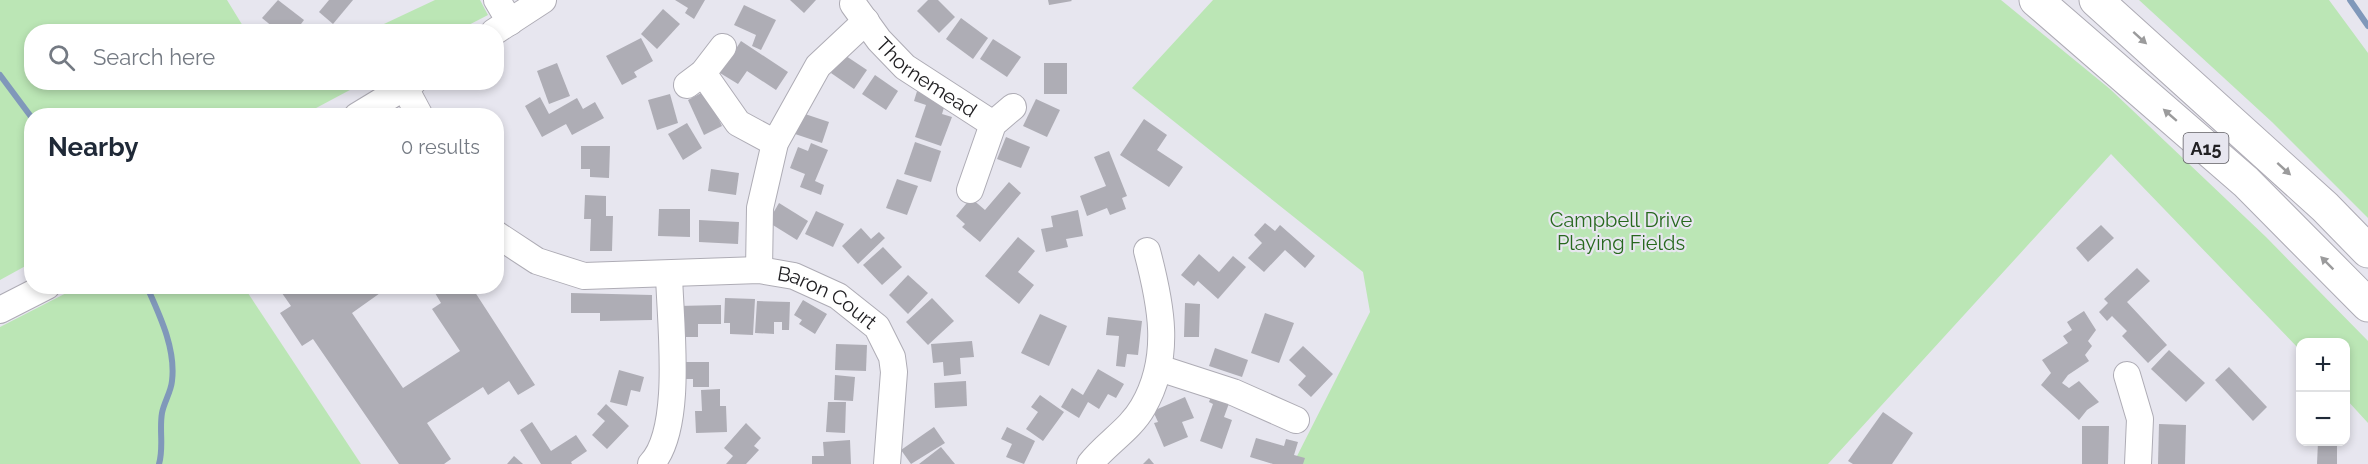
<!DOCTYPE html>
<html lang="en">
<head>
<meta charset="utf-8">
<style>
	body { margin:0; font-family:Raleway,sans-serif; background:#f6f6f7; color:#1f2937 }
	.controls { position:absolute; right:18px; bottom:18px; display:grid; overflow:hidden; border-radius:12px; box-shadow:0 3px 9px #0003 }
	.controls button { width:54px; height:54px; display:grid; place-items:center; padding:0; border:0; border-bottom:2px solid #e0e1e3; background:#fff; color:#1f2937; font:30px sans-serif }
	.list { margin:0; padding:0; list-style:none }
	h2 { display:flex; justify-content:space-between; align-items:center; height:78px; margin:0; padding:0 24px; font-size:26px }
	h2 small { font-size:20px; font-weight:400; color:#747a83 }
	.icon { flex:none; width:33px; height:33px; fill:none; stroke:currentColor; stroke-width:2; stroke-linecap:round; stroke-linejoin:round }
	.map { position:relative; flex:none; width:2368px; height:464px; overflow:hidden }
	.search { position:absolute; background:#fff; box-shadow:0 3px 9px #0003; left:24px; top:24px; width:480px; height:66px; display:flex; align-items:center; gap:15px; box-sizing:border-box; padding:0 21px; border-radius:24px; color:#747a83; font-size:22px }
	.panel { position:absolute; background:#fff; box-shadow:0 3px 9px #0003; left:24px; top:108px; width:480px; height:186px; border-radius:24px }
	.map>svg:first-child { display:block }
</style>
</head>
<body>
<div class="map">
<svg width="2368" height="464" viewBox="0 0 2368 464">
	<rect width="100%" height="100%" fill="#e7e6ef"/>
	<g fill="#bbe6b5">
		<polygon points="0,0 227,0 246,31 32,32 32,82 363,83 303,115 32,116 31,263 0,280"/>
		<polygon points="435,0 480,0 488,15 457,31 369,31"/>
		<polygon points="1213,0 2001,0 2110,89 2266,237 2368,341 2368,423 2346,399 2346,342 2300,342 2300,350 2111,154 1828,464 1293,464 1370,312 1363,272 1132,88"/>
		<polygon points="2139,0 2329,0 2368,53 2368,218 2272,122"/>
		<polygon points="78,287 244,287 361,464 0,464 0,327"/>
	</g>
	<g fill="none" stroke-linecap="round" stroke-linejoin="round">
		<g stroke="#8098ba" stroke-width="6">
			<polyline points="2350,0 2368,26"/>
			<polyline points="0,75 32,118"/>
			<path d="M 147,287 C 160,316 176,349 172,381 C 171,392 164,402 162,413 C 159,430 164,447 159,464"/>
		</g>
	</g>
	<g fill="#aeadb5">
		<polygon points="278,0 304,20 295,32 279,32 262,18"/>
		<polygon points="329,0 353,0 333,24 319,12"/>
		<polygon points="675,0 705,0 694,19 685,13 688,8"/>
		<polygon points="790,0 816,0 804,13"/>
		<polygon points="928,0 938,0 955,17 939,33 917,11"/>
		<polygon points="1048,0 1071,0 1072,1 1049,5"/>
		<polygon points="744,5 776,20 761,50 752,46 756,35 734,25"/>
		<polygon points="663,9 680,24 657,49 641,34"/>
		<polygon points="961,18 988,38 973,59 946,39"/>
		<polygon points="641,38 653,61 634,72 637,77 622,85 606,56"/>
		<polygon points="993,39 1021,57 1007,77 980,59"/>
		<polygon points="741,41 788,72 776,90 747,71 738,84 720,73"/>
		<polygon points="843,54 867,70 854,89 831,73"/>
		<polygon points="557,63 570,96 549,104 537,71"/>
		<rect x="1044" y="63" width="23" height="31"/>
		<polygon points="875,75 898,91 886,110 862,94"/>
		<polygon points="918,88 947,98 942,114 952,117 941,146 915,137 926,105 914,101"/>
		<polygon points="705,91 722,126 704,135 688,100"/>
		<polygon points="670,94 678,123 657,130 648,100"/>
		<polygon points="540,97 549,114 577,98 583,109 595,102 604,118 572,135 566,124 542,137 525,106"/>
		<polygon points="1036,99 1060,110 1047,137 1023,126"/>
		<polygon points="802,113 829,122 822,143 795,134"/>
		<polygon points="1144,119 1167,135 1157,150 1183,167 1169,187 1120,155"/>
		<polygon points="687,123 702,148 683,160 668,134"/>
		<polygon points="1006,137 1030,147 1021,168 997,159"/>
		<polygon points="915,142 941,151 931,182 904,174"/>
		<polygon points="811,143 828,150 815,181 824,185 821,195 800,187 805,174 790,168 798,147 808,151"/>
		<polygon points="581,146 610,146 609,178 590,177 590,169 581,169"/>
		<polygon points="1109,151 1127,196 1122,198 1126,209 1110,215 1107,208 1087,216 1080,196 1106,186 1094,157"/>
		<polygon points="711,169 739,173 736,195 708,191"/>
		<polygon points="897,179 918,186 907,215 886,208"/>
		<polygon points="1009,182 1021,193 980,242 962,227 965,224 956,216 971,198 985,210"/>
		<polygon points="585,195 606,196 606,216 613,216 612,251 590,251 591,219 584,219"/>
		<polygon points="779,203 808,221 797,240 768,222"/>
		<polygon points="659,209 690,209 690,237 658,236"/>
		<polygon points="1078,210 1083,236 1066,239 1068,247 1046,252 1041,229 1053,227 1051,216"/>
		<polygon points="816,211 844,224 833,247 805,234"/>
		<polygon points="699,220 739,222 738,244 699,242"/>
		<polygon points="1265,223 1275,231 1280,225 1315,256 1305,268 1285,250 1264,272 1248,258 1262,243 1254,235"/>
		<polygon points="2101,225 2114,238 2088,262 2076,248"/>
		<polygon points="861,228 871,239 879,232 885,238 858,264 842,246"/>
		<polygon points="1018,237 1035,251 1018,272 1034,285 1019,304 985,276"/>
		<polygon points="883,247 902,267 882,285 863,265"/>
		<polygon points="1199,254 1219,272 1233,256 1246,267 1218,299 1198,281 1194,286 1181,275"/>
		<polygon points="2137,268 2150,281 2127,302 2167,345 2148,363 2122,336 2127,331 2112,316 2107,321 2099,312 2108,303 2104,299"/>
		<polygon points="908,275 928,293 908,314 889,295"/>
		<polygon points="277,286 390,286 352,313 403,388 460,351 432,309 441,303 432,288 424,293 420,286 451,286 456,293 471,286 535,385 518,395 509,381 488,395 483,387 427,423 451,459 444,464 399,464 313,339 302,346 280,313 291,306"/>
		<polygon points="571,293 652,295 652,320 600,321 600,313 571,313"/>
		<polygon points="725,298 755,299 753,335 730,334 730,323 724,323"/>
		<polygon points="932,298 954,321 928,345 906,322"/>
		<polygon points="803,300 827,314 815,334 799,324 802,320 794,315"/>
		<polygon points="757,301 790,302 789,330 782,330 782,322 774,322 774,334 755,333"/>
		<polygon points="1185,303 1200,304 1199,337 1184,337"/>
		<polygon points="721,305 721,324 698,324 698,337 679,337 678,306"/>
		<polygon points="2084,311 2096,330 2088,341 2092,346 2085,355 2089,361 2068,375 2062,383 2069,388 2079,381 2099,402 2087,410 2079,420 2041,385 2051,373 2042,360 2068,343 2063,336 2072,330 2067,322"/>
		<polygon points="1265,313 1294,323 1279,363 1251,353"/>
		<polygon points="1040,314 1067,326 1049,366 1021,353"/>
		<polygon points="1108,317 1142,321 1138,355 1127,354 1125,367 1116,366 1119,336 1106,335"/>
		<polygon points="972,341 974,357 960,358 961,374 944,376 943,362 933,363 931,344"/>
		<polygon points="836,344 867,345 866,371 835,370"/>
		<polygon points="1303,346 1333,374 1311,397 1298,385 1306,376 1289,360"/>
		<polygon points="1215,348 1248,360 1242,377 1209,366"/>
		<polygon points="2169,350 2205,383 2186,402 2151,369"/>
		<polygon points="684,362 709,362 709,387 693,387 693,379 684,379"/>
		<polygon points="2229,367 2267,407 2253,421 2215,380"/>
		<polygon points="1098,369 1124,384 1116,398 1108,394 1099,409 1088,402 1079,418 1061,407 1072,388 1083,395"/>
		<polygon points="619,370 644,377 640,392 631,390 627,406 610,402"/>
		<polygon points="835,375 855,377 853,401 834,400"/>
		<polygon points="966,381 967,406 935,408 934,383"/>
		<polygon points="720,389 720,406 726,406 727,432 696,433 695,411 702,411 701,390"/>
		<polygon points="1213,391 1231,398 1224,417 1232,420 1222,449 1200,441 1213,404 1209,402"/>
		<polygon points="1040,395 1064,412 1043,441 1026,429 1038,412 1031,407"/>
		<polygon points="1185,397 1194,418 1182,422 1188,437 1164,447 1154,423 1158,422 1153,411"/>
		<polygon points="828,402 846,402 845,433 826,432"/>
		<polygon points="606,404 629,426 607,449 592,435 605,421 597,414"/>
		<polygon points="1883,412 1913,433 1892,464 1853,464 1848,461"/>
		<polygon points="532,422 551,451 576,435 587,451 571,462 572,464 541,464 520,430"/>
		<polygon points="746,423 761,438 754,446 759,450 746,464 726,464 733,456 724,448"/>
		<polygon points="2159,424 2186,425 2185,464 2158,464"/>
		<polygon points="2082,426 2109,426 2108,464 2082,464"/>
		<polygon points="934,427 945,443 911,464 901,450"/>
		<polygon points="1007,427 1035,441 1024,464 1006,457 1012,444 1001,439"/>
		<polygon points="1256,438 1284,446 1286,439 1298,442 1294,455 1305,458 1303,464 1273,464 1250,457"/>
		<polygon points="850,440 851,464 812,464 812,456 824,456 823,442"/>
		<polygon points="2318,442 2337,442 2337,464 2317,464"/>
		<polygon points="941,447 955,464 919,464"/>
		<polygon points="514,456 523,464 507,464"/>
		<polygon points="1149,458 1154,464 1143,464"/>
	</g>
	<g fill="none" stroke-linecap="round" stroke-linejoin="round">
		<defs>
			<g id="minor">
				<polyline points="497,0 510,22"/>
				<path id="s1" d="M 853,4 L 879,40 L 905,67 L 993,124"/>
				<polyline points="494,32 543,0"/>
				<polyline points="703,73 738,123 775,143"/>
				<polyline points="687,85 703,73 723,47"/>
				<polyline points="405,88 420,116"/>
				<polyline points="357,116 413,82"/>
				<polyline points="970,190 993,124 1013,107"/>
				<path id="s2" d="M 496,234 L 537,261 L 584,276 L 759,270 L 794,276 L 838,296 L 877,327 L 892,357 L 894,372 L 887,464"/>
				<polyline points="759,270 760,208 775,143 818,66 866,21"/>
				<polyline points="0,310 47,286"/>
				<polyline points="1159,368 1233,392 1296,420"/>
				<polyline points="2127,375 2140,419 2138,464"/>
				<path d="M 651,464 C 684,429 670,322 669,274"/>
				<path d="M 1090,464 C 1105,444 1130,430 1143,407 C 1172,357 1161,304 1147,251"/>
			</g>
			<g id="highway">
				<polyline points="2036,0 2246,182 2368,305"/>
				<polyline points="2096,0 2325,207 2368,251"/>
			</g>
		</defs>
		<use href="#minor" stroke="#aeacb5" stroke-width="28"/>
		<use href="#highway" stroke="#aeacb5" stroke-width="35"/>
		<use href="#minor" stroke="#fff" stroke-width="26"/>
		<use href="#highway" stroke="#fff" stroke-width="33"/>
	</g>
	<defs><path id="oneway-solid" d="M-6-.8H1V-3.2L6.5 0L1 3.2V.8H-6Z" transform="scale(1.5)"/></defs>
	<g fill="#9b9b9c">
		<use href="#oneway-solid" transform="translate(2140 38) rotate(42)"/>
		<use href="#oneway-solid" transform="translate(2170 115) rotate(-139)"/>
		<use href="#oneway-solid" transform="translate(2284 169) rotate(42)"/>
		<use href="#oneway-solid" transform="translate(2327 263) rotate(-135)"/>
	</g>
	<g text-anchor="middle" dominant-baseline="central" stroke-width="4.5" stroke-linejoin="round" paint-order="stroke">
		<rect fill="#e7e6ef" stroke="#5c5b60" stroke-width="1.5" x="2183.5" y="133" width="45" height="30" rx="4.5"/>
		<g font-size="18" font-weight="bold" fill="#212023">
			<text x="2206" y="148">A15</text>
		</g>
		<g font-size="20" fill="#212023" stroke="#e7e6ef">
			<text stroke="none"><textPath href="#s1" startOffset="105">Thornemead</textPath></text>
			<text stroke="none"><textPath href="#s2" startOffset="348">Baron Court</textPath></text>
		</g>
		<g font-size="20" fill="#27681e" stroke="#e7e6ef">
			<text x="1621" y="220">Campbell Drive<tspan x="1621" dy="23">Playing Fields</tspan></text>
		</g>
	</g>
</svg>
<div class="controls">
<button>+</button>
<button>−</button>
</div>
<div class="search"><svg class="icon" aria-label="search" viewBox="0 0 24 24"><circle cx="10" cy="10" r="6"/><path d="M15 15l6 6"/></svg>Search here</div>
<section class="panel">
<h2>Nearby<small>0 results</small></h2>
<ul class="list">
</ul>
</section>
</div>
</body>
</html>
